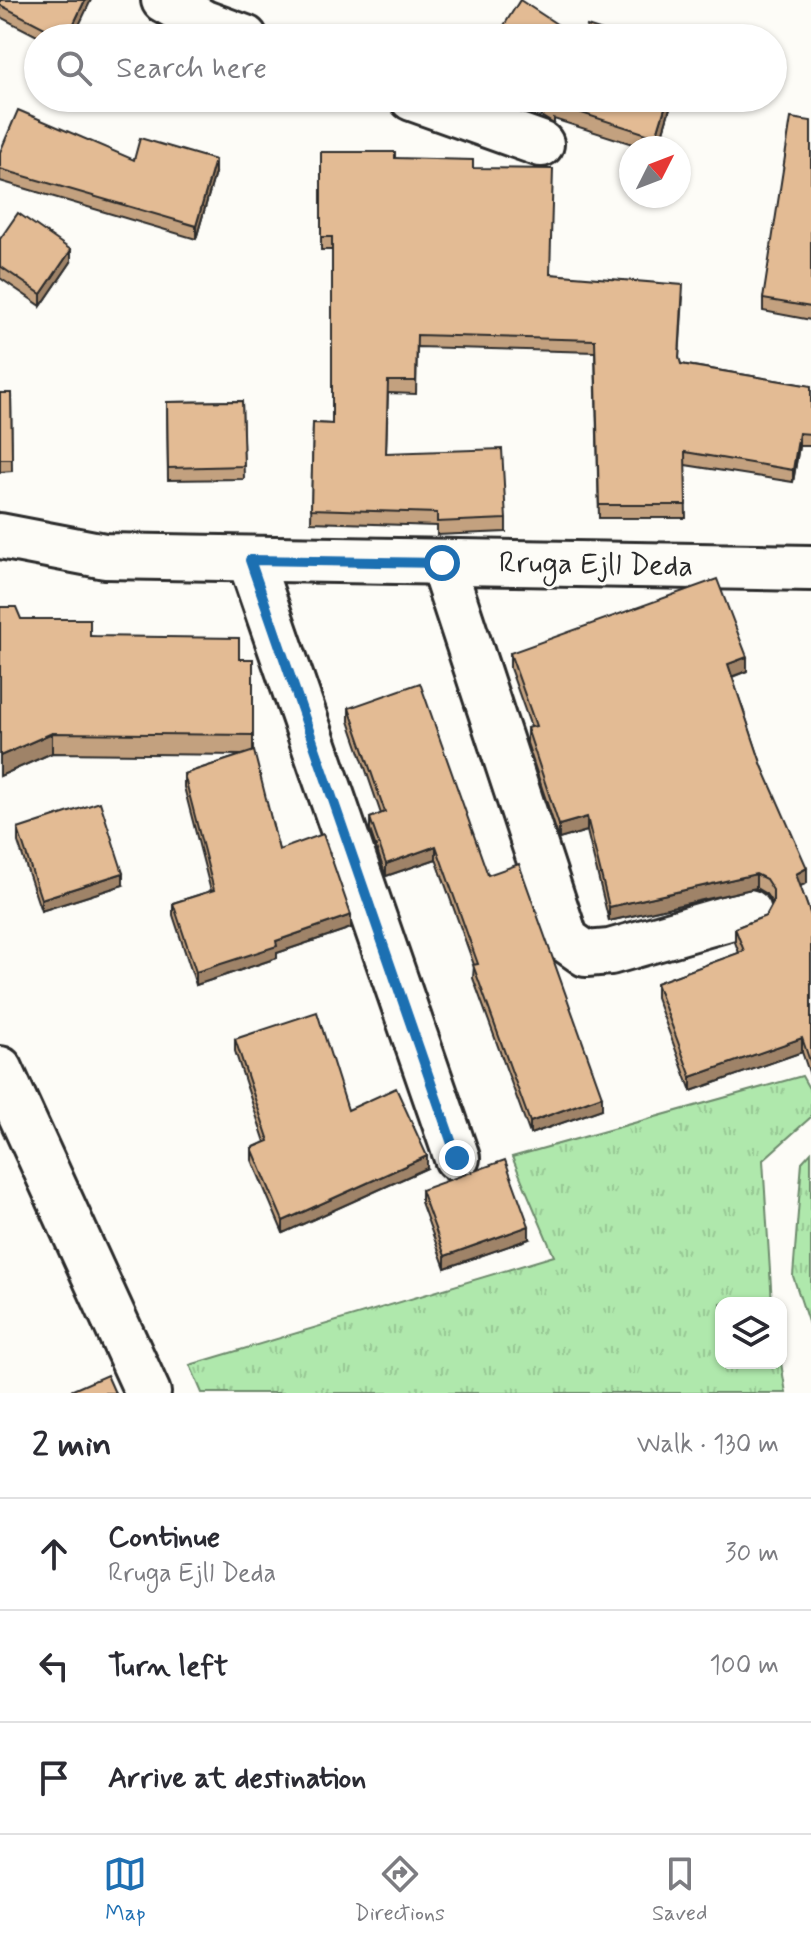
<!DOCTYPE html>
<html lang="en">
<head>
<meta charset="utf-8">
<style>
	body { margin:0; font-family:Mynerve,sans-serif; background:#f2f2f3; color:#2b2b33 }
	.controls { position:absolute; right:24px; bottom:24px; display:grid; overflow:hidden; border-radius:16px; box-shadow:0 2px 6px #0004 }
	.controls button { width:72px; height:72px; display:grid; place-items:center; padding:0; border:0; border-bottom:2px solid #e1e1e2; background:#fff; color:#2b2b33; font:40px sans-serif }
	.compass { position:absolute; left:619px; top:136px; width:72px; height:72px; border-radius:50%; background:#fff; box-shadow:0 2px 6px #0004; rotate:48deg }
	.stop { position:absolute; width:24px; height:24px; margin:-18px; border:6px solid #1f6fb2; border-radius:50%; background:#fff }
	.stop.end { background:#1f6fb2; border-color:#fff; box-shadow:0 2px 8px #0008 }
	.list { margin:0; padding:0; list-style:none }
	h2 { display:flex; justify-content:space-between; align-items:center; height:104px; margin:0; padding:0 32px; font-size:34px }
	h2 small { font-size:26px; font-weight:400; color:#7c7c81 }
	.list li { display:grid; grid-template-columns:52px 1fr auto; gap:24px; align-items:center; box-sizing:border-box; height:112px; padding:0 32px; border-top:2px solid #e1e1e2 }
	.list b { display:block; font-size:30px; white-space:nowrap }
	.list p { margin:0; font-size:26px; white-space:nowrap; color:#7c7c81 }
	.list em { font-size:26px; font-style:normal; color:#7c7c81 }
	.icon { flex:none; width:44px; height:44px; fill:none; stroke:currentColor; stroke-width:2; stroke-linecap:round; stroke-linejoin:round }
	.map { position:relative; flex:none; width:811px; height:1393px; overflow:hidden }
	.search { position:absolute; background:#fff; box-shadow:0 2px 6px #0004; left:24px; right:24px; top:24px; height:88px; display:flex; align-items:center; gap:20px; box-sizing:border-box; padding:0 28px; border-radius:44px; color:#7c7c81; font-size:30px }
	.sheet { height:440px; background:#fff }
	nav { display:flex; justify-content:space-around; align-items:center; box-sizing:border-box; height:112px; border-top:2px solid #e1e1e2; background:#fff; font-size:22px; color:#7c7c81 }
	nav a { display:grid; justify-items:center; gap:4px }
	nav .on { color:#1f6fb2 }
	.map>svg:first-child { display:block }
</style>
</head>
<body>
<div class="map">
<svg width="811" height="1393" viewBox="0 0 811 1393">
	<defs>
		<pattern id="grass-tufts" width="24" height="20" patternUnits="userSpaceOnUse" patternTransform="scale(2)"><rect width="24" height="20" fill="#afe8ac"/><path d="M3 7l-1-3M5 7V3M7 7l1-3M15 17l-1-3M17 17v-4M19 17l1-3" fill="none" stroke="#97c794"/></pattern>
	</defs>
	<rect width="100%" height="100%" fill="#fdfcf7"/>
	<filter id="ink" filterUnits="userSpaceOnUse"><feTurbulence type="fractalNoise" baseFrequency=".0125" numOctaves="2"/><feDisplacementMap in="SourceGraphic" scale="16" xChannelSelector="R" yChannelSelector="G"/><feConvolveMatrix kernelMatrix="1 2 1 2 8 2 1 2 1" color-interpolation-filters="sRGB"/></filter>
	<g filter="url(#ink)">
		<g fill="url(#grass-tufts)" stroke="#6d8a6c" stroke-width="2">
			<polygon points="802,1076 811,1092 811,1117 763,1160 772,1303 721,1303 721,1363 781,1363 786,1393 202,1393 190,1365 554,1256 512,1157"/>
			<polygon points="811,1152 811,1331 793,1276 802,1162"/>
		</g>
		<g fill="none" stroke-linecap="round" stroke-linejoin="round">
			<defs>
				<g id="street">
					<polyline points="164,0 204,23 245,38"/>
					<polyline points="412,98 541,144"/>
					<polyline points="0,536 105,556 811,568"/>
					<polyline points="250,560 457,1158"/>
					<polyline points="442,563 566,940 586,954 610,952 749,912"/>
				</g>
				<polyline id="secondary" points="0,1069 148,1393"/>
			</defs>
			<use href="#street" stroke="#2b2b2b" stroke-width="50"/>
			<use href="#secondary" stroke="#2b2b2b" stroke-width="50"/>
			<use href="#street" stroke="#fdfcf7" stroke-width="44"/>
			<use href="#secondary" stroke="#fdfcf7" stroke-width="44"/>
		</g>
		<g fill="#c3a17f" stroke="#2b2b2b" stroke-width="2">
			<polygon points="0,0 73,38 41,38 0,17"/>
			<polygon points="511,98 673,98 658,148 645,148 554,119 554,124"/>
			<polygon points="811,121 811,320 763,311 763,299"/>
			<polygon points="0,152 134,160 215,173 196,239 0,181"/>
			<polygon points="321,152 395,158 473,168 551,274 683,297 679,359 681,364 811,386 811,446 799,446 793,482 685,465 686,518 599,518 595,352 417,347 416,394 388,393 386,453 506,519 506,532 437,535 437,526 311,522 313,423 332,424 332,250 321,250"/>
			<polygon points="0,239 71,262 41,306 0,278"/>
			<polygon points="0,393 11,393 12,471 0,472"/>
			<polygon points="242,401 244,479 168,480 167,402"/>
			<polygon points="0,607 21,619 90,636 239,659 253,659 253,752 279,850 351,928 277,953 277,958 196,985 173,915 173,903 211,891 184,787 184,774 242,755 52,753 0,776"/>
			<polygon points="510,653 747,671 732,677 762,766 807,883 800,886 811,916 811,1078 802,1052 691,1091 656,997 656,983 739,953 735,942 735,928 766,916 773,904 766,894 756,888 609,921 587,831 559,839 527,743 527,728 531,727 510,668"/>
			<polygon points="349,708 488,875 602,1109 530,1134 473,978 474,965 436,859 386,876 370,830 370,818 381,814 349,721"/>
			<polygon points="18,829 123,885 41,911 18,842"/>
			<polygon points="235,1039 348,1110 427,1168 283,1233 252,1160 252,1148 265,1142 235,1051"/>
			<polygon points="421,1190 529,1239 445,1268 421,1202"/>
		</g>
		<g fill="#9f8368" stroke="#2b2b2b" stroke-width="2">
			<polygon points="85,0 91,0 73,38 67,38"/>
			<polygon points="668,98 673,98 658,148 656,148 656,137"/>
			<polygon points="215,160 215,173 196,239 196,226"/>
			<polygon points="71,250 71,262 41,306 41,294"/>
			<polygon points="799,433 799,446 793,482 793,470"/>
			<polygon points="747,657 747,671 728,678 728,664"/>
			<polygon points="52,733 52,753 0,776 0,756"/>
			<polygon points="587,817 587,831 559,839 559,825"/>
			<polygon points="436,846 436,859 386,876 386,864"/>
			<polygon points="807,868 807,883 796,888 796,874"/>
			<polygon points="123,873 123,885 41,911 41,899"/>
			<polygon points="756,874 756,888 609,921 609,907"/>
			<polygon points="351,915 351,928 277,953 277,958 196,985 196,972 276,941"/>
			<polygon points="802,1038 802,1052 691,1091 691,1077"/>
			<polygon points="602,1096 602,1109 530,1134 530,1122"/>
			<polygon points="427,1156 427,1168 283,1233 283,1221"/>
			<polygon points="529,1226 529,1239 445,1268 445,1256"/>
		</g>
		<g fill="#e3bb94" stroke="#2b2b2b" stroke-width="2">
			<polygon points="0,0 85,0 67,38 64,38 0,5"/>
			<polygon points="520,0 578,38 496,38"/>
			<polygon points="587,26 624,38 583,38"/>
			<polygon points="537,98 668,98 656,137 554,104 554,108"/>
			<polygon points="18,110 134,160 140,138 215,160 196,226 0,169 0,152"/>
			<polygon points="791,118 811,121 811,307 763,299"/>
			<polygon points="321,152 395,152 395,158 473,160 473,168 553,169 550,274 683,285 679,357 681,364 811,386 811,434 799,433 793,470 685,452 686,505 599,505 595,340 417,335 416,381 388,381 386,453 502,449 506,519 437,522 437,513 311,509 313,423 332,424 332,237 321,237"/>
			<polygon points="18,213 71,250 41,294 0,266 0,239"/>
			<polygon points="0,393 11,393 12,459 0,459"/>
			<polygon points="242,401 244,466 168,468 167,402"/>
			<polygon points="717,579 747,657 728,664 762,766 807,868 796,874 811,916 811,1064 802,1038 691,1077 656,983 744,951 735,928 766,916 773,903 773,890 766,879 756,874 609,907 587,817 559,825 527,728 536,726 510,653"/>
			<polygon points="0,607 16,607 21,619 90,619 90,636 239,638 239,659 253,659 253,735 52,733 0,756"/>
			<polygon points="420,683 488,875 519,864 602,1096 530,1122 473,965 478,964 436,846 386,864 370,818 385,812 349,708"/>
			<polygon points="254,751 279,850 323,834 351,915 276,941 277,946 196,972 173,903 214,890 184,774"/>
			<polygon points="100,802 123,873 41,899 18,829"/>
			<polygon points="317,1012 348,1110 396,1088 427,1156 283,1221 252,1148 269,1141 235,1039"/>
			<polygon points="505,1160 529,1226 445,1256 421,1190"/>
			<polygon points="107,1375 115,1393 66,1393"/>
		</g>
	</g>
	<g fill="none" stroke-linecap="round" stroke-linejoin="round" filter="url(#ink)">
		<polyline stroke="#1f6fb2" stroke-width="10" points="442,563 250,560 457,1158"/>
	</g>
	<g text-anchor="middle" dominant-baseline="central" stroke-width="6" stroke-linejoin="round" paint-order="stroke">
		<g font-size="30" fill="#2b2b2b" stroke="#fdfcf7">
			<text transform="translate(596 565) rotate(1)">Rruga Ejll Deda</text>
		</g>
	</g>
</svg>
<div class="controls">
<button><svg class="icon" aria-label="layers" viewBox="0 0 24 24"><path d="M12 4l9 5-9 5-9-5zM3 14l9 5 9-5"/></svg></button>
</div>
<svg class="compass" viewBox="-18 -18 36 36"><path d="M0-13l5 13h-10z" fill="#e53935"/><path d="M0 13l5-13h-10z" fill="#7c7c81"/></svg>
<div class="stop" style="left:442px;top:563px"></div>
<div class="stop end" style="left:457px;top:1158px"></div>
<div class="search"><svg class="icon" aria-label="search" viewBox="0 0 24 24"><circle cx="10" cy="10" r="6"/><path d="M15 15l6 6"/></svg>Search here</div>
</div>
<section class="sheet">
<h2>2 min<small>Walk · 130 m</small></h2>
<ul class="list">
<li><svg class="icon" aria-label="ahead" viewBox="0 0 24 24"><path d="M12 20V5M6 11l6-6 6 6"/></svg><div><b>Continue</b><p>Rruga Ejll Deda</p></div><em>30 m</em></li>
<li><svg class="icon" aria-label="left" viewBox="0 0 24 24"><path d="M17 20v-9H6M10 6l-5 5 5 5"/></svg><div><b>Turn left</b></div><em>100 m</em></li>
<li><svg class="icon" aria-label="arrive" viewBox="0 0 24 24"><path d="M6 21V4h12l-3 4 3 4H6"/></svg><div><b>Arrive at destination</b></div></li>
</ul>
</section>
<nav>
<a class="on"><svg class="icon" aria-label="map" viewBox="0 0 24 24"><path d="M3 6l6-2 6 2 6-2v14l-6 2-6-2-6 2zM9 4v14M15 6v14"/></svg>Map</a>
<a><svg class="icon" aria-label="directions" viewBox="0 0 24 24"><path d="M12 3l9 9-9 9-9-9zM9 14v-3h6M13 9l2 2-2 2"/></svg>Directions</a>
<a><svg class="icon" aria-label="saved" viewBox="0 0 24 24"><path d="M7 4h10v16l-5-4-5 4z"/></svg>Saved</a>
</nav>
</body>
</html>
